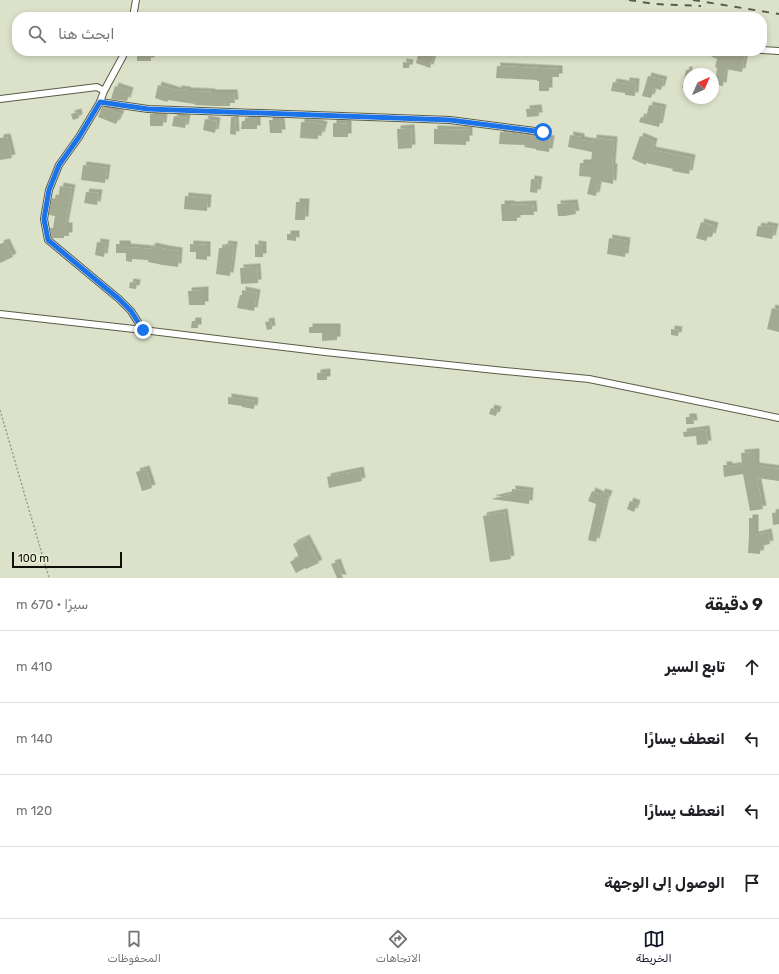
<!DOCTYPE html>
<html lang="ar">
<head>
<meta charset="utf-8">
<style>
	body { margin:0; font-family:Rubik,Vazirmatn,sans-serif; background:#f2f2f2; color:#202124; direction:rtl }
	.compass { position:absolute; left:683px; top:68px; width:36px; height:36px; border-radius:50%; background:#fff; box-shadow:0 2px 6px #0003; rotate:45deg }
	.scale { position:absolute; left:12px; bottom:10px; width:110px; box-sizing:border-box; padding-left:4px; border:2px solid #0f1109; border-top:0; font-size:11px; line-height:14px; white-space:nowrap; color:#0f1109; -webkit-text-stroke:3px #e9efd6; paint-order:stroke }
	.stop { position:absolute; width:12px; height:12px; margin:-9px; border:3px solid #1a73e8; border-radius:50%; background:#fff }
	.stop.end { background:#1a73e8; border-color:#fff; box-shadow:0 1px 4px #0008 }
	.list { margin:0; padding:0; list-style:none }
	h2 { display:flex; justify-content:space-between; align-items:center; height:52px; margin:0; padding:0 16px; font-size:17px }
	h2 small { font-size:13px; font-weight:400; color:#757577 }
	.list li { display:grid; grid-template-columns:26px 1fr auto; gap:12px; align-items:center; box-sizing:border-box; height:72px; padding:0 16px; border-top:1px solid #e0e0e0 }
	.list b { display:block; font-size:15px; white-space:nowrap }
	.list em { font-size:13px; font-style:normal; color:#757577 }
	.icon { flex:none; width:22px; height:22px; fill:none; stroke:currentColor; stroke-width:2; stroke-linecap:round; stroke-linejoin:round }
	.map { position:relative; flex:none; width:779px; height:578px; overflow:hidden; direction:ltr }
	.search { position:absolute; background:#fff; box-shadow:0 2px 6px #0003; left:12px; right:12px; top:12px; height:44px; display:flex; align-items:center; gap:10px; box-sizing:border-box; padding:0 14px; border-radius:16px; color:#757577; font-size:15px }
	.sheet { height:340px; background:#fff }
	nav { display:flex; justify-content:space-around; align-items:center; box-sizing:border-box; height:56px; border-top:1px solid #e0e0e0; background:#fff; font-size:11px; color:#757577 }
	nav a { display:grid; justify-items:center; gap:2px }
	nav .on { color:#111827 }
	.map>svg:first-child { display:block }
</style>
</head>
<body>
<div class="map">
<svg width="779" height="578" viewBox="0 0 779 578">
	<defs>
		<filter id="shadow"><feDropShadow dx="3.5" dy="-3.5" stdDeviation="0" flood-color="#0004"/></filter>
	</defs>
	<rect width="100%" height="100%" fill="#dce2c9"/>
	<g fill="#a4a991" filter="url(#shadow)">
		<rect x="137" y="51" width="14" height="10"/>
		<polygon points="419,51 422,51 434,54 430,68 416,63"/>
		<polygon points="700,51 729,51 745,54 742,72 725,69 723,86 715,85 717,68 715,67 717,59"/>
		<polygon points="403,62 410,63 409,68 403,68"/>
		<polygon points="497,66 559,69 559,77 549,77 549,91 539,91 539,81 537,81 537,80 496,78"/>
		<polygon points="686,70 689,70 689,89 682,88"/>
		<polygon points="648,76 664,80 661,90 654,88 651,98 642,96"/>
		<polygon points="626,81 636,82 635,96 625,95 625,93 611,91 613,82 626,84"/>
		<polygon points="158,85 178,91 178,89 187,90 187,91 212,92 212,93 234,93 235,103 230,103 230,106 216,106 195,105 195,104 168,100 167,102 155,98"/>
		<polygon points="115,86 130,91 127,101 111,99"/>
		<polygon points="649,105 663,108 659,127 639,122 641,117 646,118"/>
		<polygon points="102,107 121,114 116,124 98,117"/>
		<polygon points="538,108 539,116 527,117 526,109"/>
		<polygon points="78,112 79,118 73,120 71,114"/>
		<polygon points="150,114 164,114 163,126 150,126"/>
		<polygon points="174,116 187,118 185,128 172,126"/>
		<polygon points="231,117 235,117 236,135 230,134"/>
		<polygon points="245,118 257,118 257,129 241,129 242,121 245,121"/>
		<polygon points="205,119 217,121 215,133 203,130"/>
		<polygon points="269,120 281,120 282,133 270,133"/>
		<polygon points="301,122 317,123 324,125 321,136 318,135 318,139 300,138"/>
		<polygon points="333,123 348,124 348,137 333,137"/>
		<polygon points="411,128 412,148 398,149 397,129"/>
		<polygon points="434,129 469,130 469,139 466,139 466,145 434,144"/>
		<polygon points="500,132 514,133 551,139 549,152 536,150 536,149 524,147 525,145 499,144"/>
		<polygon points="570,135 581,137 581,140 593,142 593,138 614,140 612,167 614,167 613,184 599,181 596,196 587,194 591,177 579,176 580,163 591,163 592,152 568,147"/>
		<polygon points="640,136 654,142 652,150 692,158 689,174 672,171 673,169 646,163 646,165 632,159"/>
		<polygon points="7,137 12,158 0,160 0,138"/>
		<polygon points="83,165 107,168 105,183 81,180"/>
		<polygon points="531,179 539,180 537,193 530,192"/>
		<polygon points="60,186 72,188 65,226 69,226 69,236 64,236 64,238 52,238 50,228 53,228 55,216 49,215 52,198 58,199"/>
		<polygon points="86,192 99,193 97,205 84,203"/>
		<polygon points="185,196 208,198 207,211 184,209"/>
		<polygon points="296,202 306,202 305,220 295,220"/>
		<polygon points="574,203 576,214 565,216 558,216 557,204"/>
		<polygon points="501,204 511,204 512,205 533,204 534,215 517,215 517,221 502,221"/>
		<polygon points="701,222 715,226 712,237 708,236 706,241 696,238"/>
		<polygon points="764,225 775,227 772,239 756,236 758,226 764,227"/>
		<polygon points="287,234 296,234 296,241 287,240"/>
		<polygon points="609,238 627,241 625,257 607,254"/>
		<polygon points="6,242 13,257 0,263 0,244"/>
		<polygon points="97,242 106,243 104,257 95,255"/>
		<polygon points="116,244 127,244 127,247 151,249 152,246 166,249 179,251 178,267 163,265 148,262 148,260 132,259 132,262 126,261 126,253 116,253"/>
		<polygon points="190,244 207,245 207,260 196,259 196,252 190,252"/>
		<polygon points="225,244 234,245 230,276 216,274 219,248 224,248"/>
		<polygon points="255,244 263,245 263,257 255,257"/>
		<polygon points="257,267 258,283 241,284 240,268"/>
		<polygon points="130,282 137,283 136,289 129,288"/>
		<polygon points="205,290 205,305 189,305 188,291"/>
		<polygon points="242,290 257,293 254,311 237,308 240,295 242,295"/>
		<polygon points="772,308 779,310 779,332 767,329"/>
		<polygon points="192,321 198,321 198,328 191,328"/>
		<polygon points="271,321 272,329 267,330 265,322"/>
		<polygon points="309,327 337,327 337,340 322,341 322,333 309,333"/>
		<polygon points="671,329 679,330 678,336 671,335"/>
		<polygon points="327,372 327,380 317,380 317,373"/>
		<polygon points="228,397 255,401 254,409 242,407 242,406 228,404"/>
		<polygon points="491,408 498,410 496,416 489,414"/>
		<polygon points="686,417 693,417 694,424 686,424"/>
		<polygon points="706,429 708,444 697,445 696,436 684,437 683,432"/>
		<polygon points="756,452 756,466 779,469 779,481 757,478 763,509 750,511 743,474 724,477 723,465 729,465 729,467 742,465 741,453"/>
		<polygon points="146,469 152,488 142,491 136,472"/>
		<polygon points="360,470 362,481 329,488 327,477"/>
		<polygon points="512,489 530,491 529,504 491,499 512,494"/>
		<polygon points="592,491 601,495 601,492 609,494 607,500 606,500 596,542 588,540 596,504 588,501"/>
		<polygon points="630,501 637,504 634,512 627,509"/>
		<polygon points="504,512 511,559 490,562 483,516"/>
		<polygon points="779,512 779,524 773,525 772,513"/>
		<polygon points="749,518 755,518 755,535 768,532 770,544 761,546 760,554 748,553 749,536"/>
		<polygon points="306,538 319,563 306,569 305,568 296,573 290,562 299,557 293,544"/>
		<polygon points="337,562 343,578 337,578 331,564"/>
	</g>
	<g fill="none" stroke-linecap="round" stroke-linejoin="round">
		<defs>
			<g id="minor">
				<polyline points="133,17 136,0"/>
				<polyline points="762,50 779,51"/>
				<polyline points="124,51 123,56 104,91 100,102 79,137 59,165 49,190 44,219 48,240 119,299 131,311 143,330"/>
				<polyline points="0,99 97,87 104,91"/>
				<polyline points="100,102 148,109 450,120 543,132"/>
				<polyline points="0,314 143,330 325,352 495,370 589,379 779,418"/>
			</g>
		</defs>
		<use href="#minor" stroke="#585d47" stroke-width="8"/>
		<polyline stroke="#999d8a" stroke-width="1.5" stroke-dasharray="2 2" stroke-linecap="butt" points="0,410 49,578"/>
		<use href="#minor" stroke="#fff" stroke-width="6"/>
		<g stroke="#585c4e" stroke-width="2" stroke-dasharray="7 7" stroke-linecap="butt">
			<polyline points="629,0 654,4 701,6"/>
			<polyline points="693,0 779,14"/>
		</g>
	</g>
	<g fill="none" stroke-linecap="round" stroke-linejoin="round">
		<polyline stroke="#1a73e8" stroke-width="5" points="143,330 131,311 119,299 48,240 44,219 49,190 59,165 79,137 100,102 148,109 450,120 543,132"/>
	</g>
</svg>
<svg class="compass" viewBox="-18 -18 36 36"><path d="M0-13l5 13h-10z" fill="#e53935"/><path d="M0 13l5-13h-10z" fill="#757577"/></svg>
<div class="scale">100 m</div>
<div class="stop" style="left:543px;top:132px"></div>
<div class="stop end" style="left:143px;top:330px"></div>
<div class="search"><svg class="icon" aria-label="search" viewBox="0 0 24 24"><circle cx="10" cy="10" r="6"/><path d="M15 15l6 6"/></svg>ابحث هنا</div>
</div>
<section class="sheet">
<h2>9 دقيقة<small>سيرًا · 670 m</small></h2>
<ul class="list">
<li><svg class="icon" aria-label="ahead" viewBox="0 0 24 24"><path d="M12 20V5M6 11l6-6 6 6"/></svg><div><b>تابع السير</b></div><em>410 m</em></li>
<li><svg class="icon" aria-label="left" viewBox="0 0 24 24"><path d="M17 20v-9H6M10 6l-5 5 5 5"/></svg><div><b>انعطف يسارًا</b></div><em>140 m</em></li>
<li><svg class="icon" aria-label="left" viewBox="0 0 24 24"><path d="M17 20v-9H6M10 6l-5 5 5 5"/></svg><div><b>انعطف يسارًا</b></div><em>120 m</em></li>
<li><svg class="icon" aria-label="arrive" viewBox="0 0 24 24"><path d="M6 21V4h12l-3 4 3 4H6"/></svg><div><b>الوصول إلى الوجهة</b></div></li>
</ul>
</section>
<nav>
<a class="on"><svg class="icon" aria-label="map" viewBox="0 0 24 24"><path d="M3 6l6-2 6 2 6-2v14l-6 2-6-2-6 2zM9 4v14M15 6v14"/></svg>الخريطة</a>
<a><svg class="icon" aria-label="directions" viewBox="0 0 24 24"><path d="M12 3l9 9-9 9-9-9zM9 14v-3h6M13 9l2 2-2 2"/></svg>الاتجاهات</a>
<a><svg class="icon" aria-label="saved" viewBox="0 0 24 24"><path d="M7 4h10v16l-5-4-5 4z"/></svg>المحفوظات</a>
</nav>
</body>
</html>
